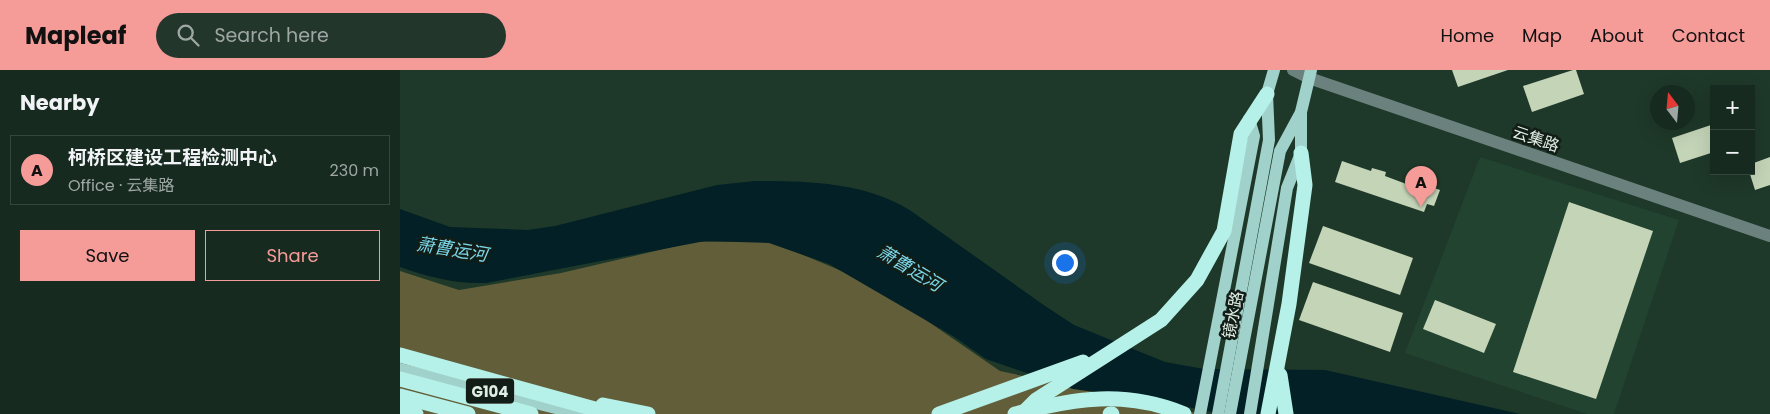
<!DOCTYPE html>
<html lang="en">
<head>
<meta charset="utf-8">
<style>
	body { margin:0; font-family:Poppins,"Noto Sans SC",sans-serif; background:#23362c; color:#f1f3f6 }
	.controls { position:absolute; right:15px; top:15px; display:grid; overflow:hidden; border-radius:0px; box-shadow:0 5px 20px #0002 }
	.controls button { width:45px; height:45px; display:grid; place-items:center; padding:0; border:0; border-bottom:1px solid #35463d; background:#162a1f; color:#f1f3f6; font:25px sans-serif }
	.compass { position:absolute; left:1250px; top:15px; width:45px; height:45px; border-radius:50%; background:#162a1f; box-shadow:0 5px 20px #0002; rotate:344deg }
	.you { position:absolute; left:664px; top:192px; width:18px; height:18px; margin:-12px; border:4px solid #fff; border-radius:50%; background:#1a73e8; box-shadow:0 0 0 8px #1a73e833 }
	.badge { display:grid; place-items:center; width:32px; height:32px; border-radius:50%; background:#f59b98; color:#111; font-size:16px; font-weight:700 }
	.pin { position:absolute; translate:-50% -41px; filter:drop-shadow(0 1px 2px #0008) }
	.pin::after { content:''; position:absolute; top:26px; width:18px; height:15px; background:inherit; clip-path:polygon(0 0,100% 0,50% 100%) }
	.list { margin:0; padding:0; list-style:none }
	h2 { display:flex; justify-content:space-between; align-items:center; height:65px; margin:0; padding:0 20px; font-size:21px }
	h2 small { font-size:16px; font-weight:400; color:#9ea7a4 }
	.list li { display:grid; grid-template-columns:32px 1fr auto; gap:15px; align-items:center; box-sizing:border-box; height:70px; margin:0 10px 10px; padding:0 10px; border:1px solid #35463d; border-radius:0px }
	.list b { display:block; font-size:19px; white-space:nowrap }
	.list p { margin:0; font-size:16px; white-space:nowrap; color:#9ea7a4 }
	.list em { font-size:16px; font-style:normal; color:#9ea7a4 }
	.actions { display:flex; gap:10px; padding:15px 20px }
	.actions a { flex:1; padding:11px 0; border:1px solid #f59b98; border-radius:0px; text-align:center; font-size:18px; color:#f59b98 }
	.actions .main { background:#f59b98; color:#111 }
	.icon { flex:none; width:28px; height:28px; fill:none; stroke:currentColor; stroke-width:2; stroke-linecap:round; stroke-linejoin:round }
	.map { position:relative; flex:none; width:1370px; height:344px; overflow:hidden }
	header { display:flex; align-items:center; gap:30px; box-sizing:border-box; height:70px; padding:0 25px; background:#f59b98; color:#111 }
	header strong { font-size:24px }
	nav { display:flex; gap:28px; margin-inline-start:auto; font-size:18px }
	.search { width:350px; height:45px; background:#23362c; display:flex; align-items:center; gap:12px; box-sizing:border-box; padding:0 18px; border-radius:28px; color:#9ea7a4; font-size:19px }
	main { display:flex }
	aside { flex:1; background:#162a1f }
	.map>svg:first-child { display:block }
</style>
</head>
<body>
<header>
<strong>Mapleaf</strong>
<div class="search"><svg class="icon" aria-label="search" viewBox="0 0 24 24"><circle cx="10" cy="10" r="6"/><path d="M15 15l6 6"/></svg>Search here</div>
<nav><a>Home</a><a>Map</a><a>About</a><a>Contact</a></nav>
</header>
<main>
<aside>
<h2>Nearby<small></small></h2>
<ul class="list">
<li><span class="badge">A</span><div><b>柯桥区建设工程检测中心</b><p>Office · 云集路</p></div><em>230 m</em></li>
</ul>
<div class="actions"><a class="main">Save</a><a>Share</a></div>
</aside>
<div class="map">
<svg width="1370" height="344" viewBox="0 0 1370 344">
	<rect width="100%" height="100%" fill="#1e3829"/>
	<polygon fill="#214330" points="1080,87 1279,150 1214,344 1187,344 1005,283"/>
	<polygon fill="#615e39" points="370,171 475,215 600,301 801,344 0,344 0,201 59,220 161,203 294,172"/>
	<path fill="#022025" d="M 355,111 C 407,111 466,112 511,141 L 645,236 L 674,255 L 765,292 L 804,299 L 925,300 L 1120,344 L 822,344 L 753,330 L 673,319 L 586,289 L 553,266 L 429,194 L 369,173 L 305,171 L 86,213 C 55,214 29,207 0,197 L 0,139 L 50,157 L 128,160 L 155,156 L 317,115 Z"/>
	<g fill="#c4d4b7">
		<polygon points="1052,0 1108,0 1058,17"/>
		<polygon points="1173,0 1176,0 1184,24 1132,42 1123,16"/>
		<polygon points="1314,54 1314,82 1280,93 1272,68"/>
		<polygon points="1370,87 1370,115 1355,120 1349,101 1351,101 1351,94"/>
		<polygon points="942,91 971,101 972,98 986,102 985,106 1009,115 1015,98 1027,102 1023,114 1040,120 1034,136 1027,134 1024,142 935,112"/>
		<polygon points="1169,132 1253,161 1196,329 1113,302"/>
		<polygon points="923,156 1013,188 1000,225 909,193"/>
		<polygon points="913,212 1003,243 990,282 899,250"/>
		<polygon points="1035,230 1096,254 1084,283 1023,259"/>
	</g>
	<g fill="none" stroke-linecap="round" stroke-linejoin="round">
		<polyline stroke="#6a817e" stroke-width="12" points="893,0 909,8 1370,166"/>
		<g stroke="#a0d1ca" stroke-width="12">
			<polyline points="0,299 180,344"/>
			<polyline points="800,344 854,66 849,49"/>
			<polyline points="818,344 869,70 867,24 874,0"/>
			<polyline points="830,344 880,81 900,44"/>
			<polyline points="850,344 887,118 901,83 901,42 911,0"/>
		</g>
		<g stroke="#b5f1e8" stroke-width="15">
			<polyline points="0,285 213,344"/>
			<polyline points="880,305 886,344"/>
			<polyline points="0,309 131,344"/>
			<polyline points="0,326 68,344"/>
			<polyline points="203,335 248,344"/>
			<polyline points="0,338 16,344"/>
			<polyline points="539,344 683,292"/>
			<polyline points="622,344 636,330 761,250 797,210 824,161 841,64 867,24"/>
			<polyline points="710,344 712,344"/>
			<polyline points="868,344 889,234 905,115 901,83"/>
		</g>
		<path stroke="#b5f1e8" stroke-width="15" d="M 615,344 C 674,328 726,320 784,344"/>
	</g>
	<g text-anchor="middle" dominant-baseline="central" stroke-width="5" stroke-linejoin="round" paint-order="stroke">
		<rect fill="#111d16" stroke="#a1afa6" stroke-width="1" x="66" y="308.5" width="48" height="25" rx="4"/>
		<g font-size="15" font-weight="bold" fill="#dfeee4">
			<text x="90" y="321">G104</text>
		</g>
		<g font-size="16" fill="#dfeee4" stroke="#111d16">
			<text transform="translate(1136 69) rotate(19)">云集路</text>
			<text transform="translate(833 245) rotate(-79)">镜水路</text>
		</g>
		<g font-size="18" font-style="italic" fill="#7bd6e9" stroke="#111d16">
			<text transform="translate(52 179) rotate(9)">萧曹运河</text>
			<text transform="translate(510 198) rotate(31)">萧曹运河</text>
		</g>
	</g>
</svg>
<div class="controls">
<button>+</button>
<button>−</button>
</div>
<svg class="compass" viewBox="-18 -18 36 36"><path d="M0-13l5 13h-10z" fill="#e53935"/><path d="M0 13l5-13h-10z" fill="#9ea7a4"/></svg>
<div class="you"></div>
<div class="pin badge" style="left:1021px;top:137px">A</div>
</div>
</main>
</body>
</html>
